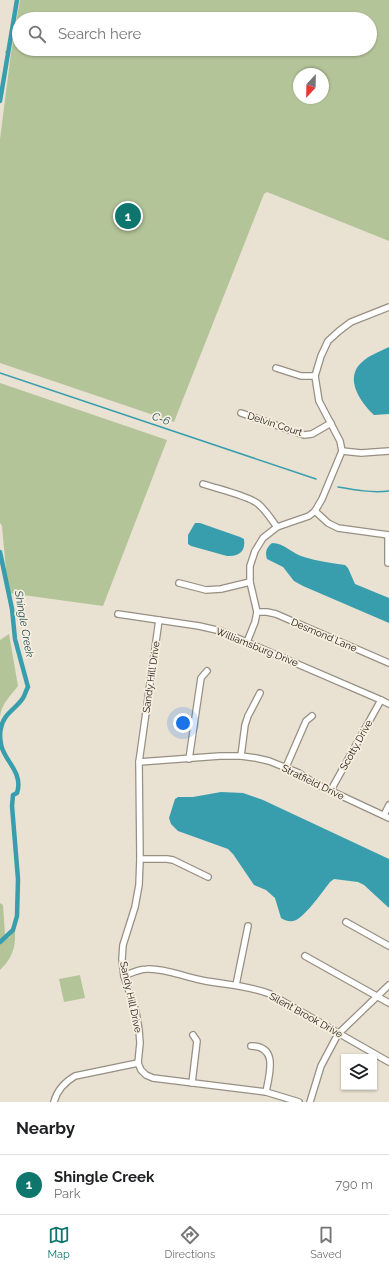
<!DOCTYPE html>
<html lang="en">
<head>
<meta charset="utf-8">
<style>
	body { margin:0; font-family:Raleway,sans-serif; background:#f2f2f2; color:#202124 }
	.controls { position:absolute; right:12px; bottom:12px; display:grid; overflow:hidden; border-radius:0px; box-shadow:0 1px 3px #0004 }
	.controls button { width:36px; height:36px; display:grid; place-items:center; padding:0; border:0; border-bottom:1px solid #e0e0e0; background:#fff; color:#202124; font:20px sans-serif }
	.compass { position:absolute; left:293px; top:68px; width:36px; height:36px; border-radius:50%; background:#fff; box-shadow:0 1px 3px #0004; rotate:202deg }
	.you { position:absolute; left:183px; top:723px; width:14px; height:14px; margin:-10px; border:3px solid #fff; border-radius:50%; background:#1a73e8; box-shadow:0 0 0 6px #1a73e833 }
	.badge { display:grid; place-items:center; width:26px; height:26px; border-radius:50%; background:#0f766e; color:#fff; font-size:13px; font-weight:700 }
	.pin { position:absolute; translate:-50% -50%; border:2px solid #fff; box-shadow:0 1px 4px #0006 }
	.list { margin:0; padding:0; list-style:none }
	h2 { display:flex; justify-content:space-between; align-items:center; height:52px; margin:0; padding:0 16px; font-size:17px }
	h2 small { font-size:13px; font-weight:400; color:#757577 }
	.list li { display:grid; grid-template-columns:26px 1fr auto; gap:12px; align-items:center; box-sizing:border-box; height:60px; padding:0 16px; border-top:1px solid #e0e0e0 }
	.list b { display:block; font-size:15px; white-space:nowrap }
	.list p { margin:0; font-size:13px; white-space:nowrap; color:#757577 }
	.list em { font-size:13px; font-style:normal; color:#757577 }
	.icon { flex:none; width:22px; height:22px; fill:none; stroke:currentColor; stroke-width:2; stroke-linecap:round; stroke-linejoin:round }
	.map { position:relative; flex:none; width:389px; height:1102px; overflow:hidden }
	.search { position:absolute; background:#fff; box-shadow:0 1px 3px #0004; left:12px; right:12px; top:12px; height:44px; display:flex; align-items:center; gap:10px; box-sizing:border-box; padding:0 14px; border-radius:22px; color:#757577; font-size:15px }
	.sheet { height:112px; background:#fff }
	nav { display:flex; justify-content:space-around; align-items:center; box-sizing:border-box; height:56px; border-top:1px solid #e0e0e0; background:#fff; font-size:11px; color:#757577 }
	nav a { display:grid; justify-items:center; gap:2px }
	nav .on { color:#0f766e }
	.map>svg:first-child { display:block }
</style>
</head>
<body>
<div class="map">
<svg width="389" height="1102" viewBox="0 0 389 1102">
	<rect width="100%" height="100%" fill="#e9e1d2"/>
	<g fill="#b4c499" fill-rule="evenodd">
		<path d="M 20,0 L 389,0 L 389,241 L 267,192 L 264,194 L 174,422 L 0,363 L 0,139 L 11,53 ZM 19,19 L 370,19 L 370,49 L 19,49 ZM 299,74 L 323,74 L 323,98 L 299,98 Z"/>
		<polygon points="0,383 167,440 103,606 8,593 2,526 0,523"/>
		<path d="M 9,634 L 18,686 C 10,696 1,705 0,717 L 0,640 Z"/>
		<path d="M 0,903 L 3,905 L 5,935 L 7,938 L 10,937 L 14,924 C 17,943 14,957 0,970 Z"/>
		<polygon points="80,975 85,998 64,1002 59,979"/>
	</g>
	<g fill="#389eae">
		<path d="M 389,347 L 389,414 L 374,415 C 361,403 344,379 361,363 C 369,355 379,352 389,347 Z"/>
		<path d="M 195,523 L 200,523 L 240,537 L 244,539 C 246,552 238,557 227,556 L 191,546 L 188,544 L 188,535 Z"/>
		<path d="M 272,543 C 285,543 292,554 304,557 C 317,561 331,563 345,565 L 348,568 L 355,584 L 389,598 L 389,623 L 303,586 L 294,581 L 283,567 L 267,559 C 265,552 266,548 272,543 Z"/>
		<path d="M 221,792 L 243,793 L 263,800 L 389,859 L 389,908 L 364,885 L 358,882 L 334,879 L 330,882 C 323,891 303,920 293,921 C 289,922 284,920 281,918 L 275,898 L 266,890 L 254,885 L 233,854 L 228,849 L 178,831 L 171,824 L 169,818 L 175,799 L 178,797 L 193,797 Z"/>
	</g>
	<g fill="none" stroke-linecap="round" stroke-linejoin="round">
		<g stroke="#389eae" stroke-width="1.5">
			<polyline points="6,52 9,52"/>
			<polyline points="0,373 316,479"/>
			<path d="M 338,487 C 355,490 372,493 389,491"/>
		</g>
		<g stroke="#389eae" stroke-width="4.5">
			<polyline points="0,101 17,0"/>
			<path d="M 0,552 L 12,609 L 15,639 L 28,687 C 26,690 25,695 23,698 C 16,709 3,714 1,728 C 0,732 0,739 1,744 C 3,760 24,772 17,793 L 13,795 L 12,806 L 18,879 L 17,916 L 13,930 L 0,942"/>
		</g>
		<defs>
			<g id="minor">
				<polyline points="276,368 301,376 315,376"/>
				<polyline points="241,413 304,435 312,434 331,423"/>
				<polyline points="342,451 361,453 389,451"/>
				<path d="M 203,484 C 218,489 245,495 257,503 C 265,509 271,519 277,527"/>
				<polyline points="315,511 328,523 338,528 389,535"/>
				<polyline points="388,563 388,535"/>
				<polyline points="179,583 206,590 221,589 250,582"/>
				<polyline points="257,612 267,612 276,614 389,663"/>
				<polyline points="118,614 199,626 221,631 381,700 389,704"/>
				<polyline points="159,620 139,762 140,859 139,885 135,907 123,945 122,959 124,976 136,1012 139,1030 140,1043 138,1063 141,1070 146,1075 153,1078 266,1092 299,1102"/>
				<polyline points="247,642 255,622 257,612 250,582 250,566 255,551 263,538 277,527 309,516 315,511 322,499 342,451 340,441 319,401 315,376 321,356 328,341 339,331 351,322 389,307"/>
				<polyline points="241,756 245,725 248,716 260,693"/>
				<polyline points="189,759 201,678 207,671"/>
				<polyline points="139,762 220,756 241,756 256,758 269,761 299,773 316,784 389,818"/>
				<polyline points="286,767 306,721 312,716"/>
				<polyline points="331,790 381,700"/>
				<polyline points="384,815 389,805"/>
				<polyline points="140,859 167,859 173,860 208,877"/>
				<polyline points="346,922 389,946"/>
				<polyline points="305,956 389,1003"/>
				<path d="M 124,976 C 131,973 139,969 147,969 C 165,968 184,977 201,980 C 225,985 248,985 270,994 L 389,1062"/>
				<polyline points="236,985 248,926"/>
				<path d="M 251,1046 C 279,1046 269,1075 266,1092"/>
				<polyline points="192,1083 197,1041 193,1035"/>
				<path d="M 54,1102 C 57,1090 65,1082 75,1076 L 138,1063"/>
				<polyline points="310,1102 321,1066 338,1034 389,985"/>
			</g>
		</defs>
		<use href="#minor" stroke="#978f82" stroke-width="8"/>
		<use href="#minor" stroke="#fff" stroke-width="5.5"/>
	</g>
	<g text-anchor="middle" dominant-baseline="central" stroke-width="3.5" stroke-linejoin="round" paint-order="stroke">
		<g font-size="10" fill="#1b1813" stroke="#f6eedf">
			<text transform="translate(275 424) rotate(18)">Delvin Court</text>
			<text transform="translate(324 635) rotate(23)">Desmond Lane</text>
			<text transform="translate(257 647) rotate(22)">Williamsburg Drive</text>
			<text transform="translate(151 677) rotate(-82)">Sandy Hill Drive</text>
			<text transform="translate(356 745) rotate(-61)">Scotty Drive</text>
			<text transform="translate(313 782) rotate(26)">Stratfield Drive</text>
			<text transform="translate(131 997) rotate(78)">Sandy Hill Drive</text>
			<text transform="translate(306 1015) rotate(29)">Silent Brook Drive</text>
		</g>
		<g font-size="11" font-style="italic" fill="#234f57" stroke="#f6eedf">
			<text transform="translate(161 419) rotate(19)">C-6</text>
			<text transform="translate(24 624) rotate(80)">Shingle Creek</text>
		</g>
	</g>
</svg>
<div class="controls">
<button><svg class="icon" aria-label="layers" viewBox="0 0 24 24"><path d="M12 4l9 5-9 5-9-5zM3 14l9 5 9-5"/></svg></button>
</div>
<svg class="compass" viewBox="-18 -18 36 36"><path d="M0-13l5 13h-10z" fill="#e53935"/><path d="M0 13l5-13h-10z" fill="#757577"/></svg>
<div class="you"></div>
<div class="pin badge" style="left:128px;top:216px">1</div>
<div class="search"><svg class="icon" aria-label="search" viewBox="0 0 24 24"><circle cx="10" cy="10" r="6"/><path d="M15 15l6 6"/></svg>Search here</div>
</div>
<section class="sheet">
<h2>Nearby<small></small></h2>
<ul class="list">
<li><span class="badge">1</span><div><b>Shingle Creek</b><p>Park</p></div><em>790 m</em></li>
</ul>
</section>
<nav>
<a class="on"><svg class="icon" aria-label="map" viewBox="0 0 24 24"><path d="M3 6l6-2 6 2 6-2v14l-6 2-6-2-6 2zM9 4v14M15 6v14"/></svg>Map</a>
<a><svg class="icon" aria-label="directions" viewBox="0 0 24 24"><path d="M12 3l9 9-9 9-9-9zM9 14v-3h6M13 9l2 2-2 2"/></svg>Directions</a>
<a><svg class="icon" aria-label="saved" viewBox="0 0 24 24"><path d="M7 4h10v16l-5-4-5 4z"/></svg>Saved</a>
</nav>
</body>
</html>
